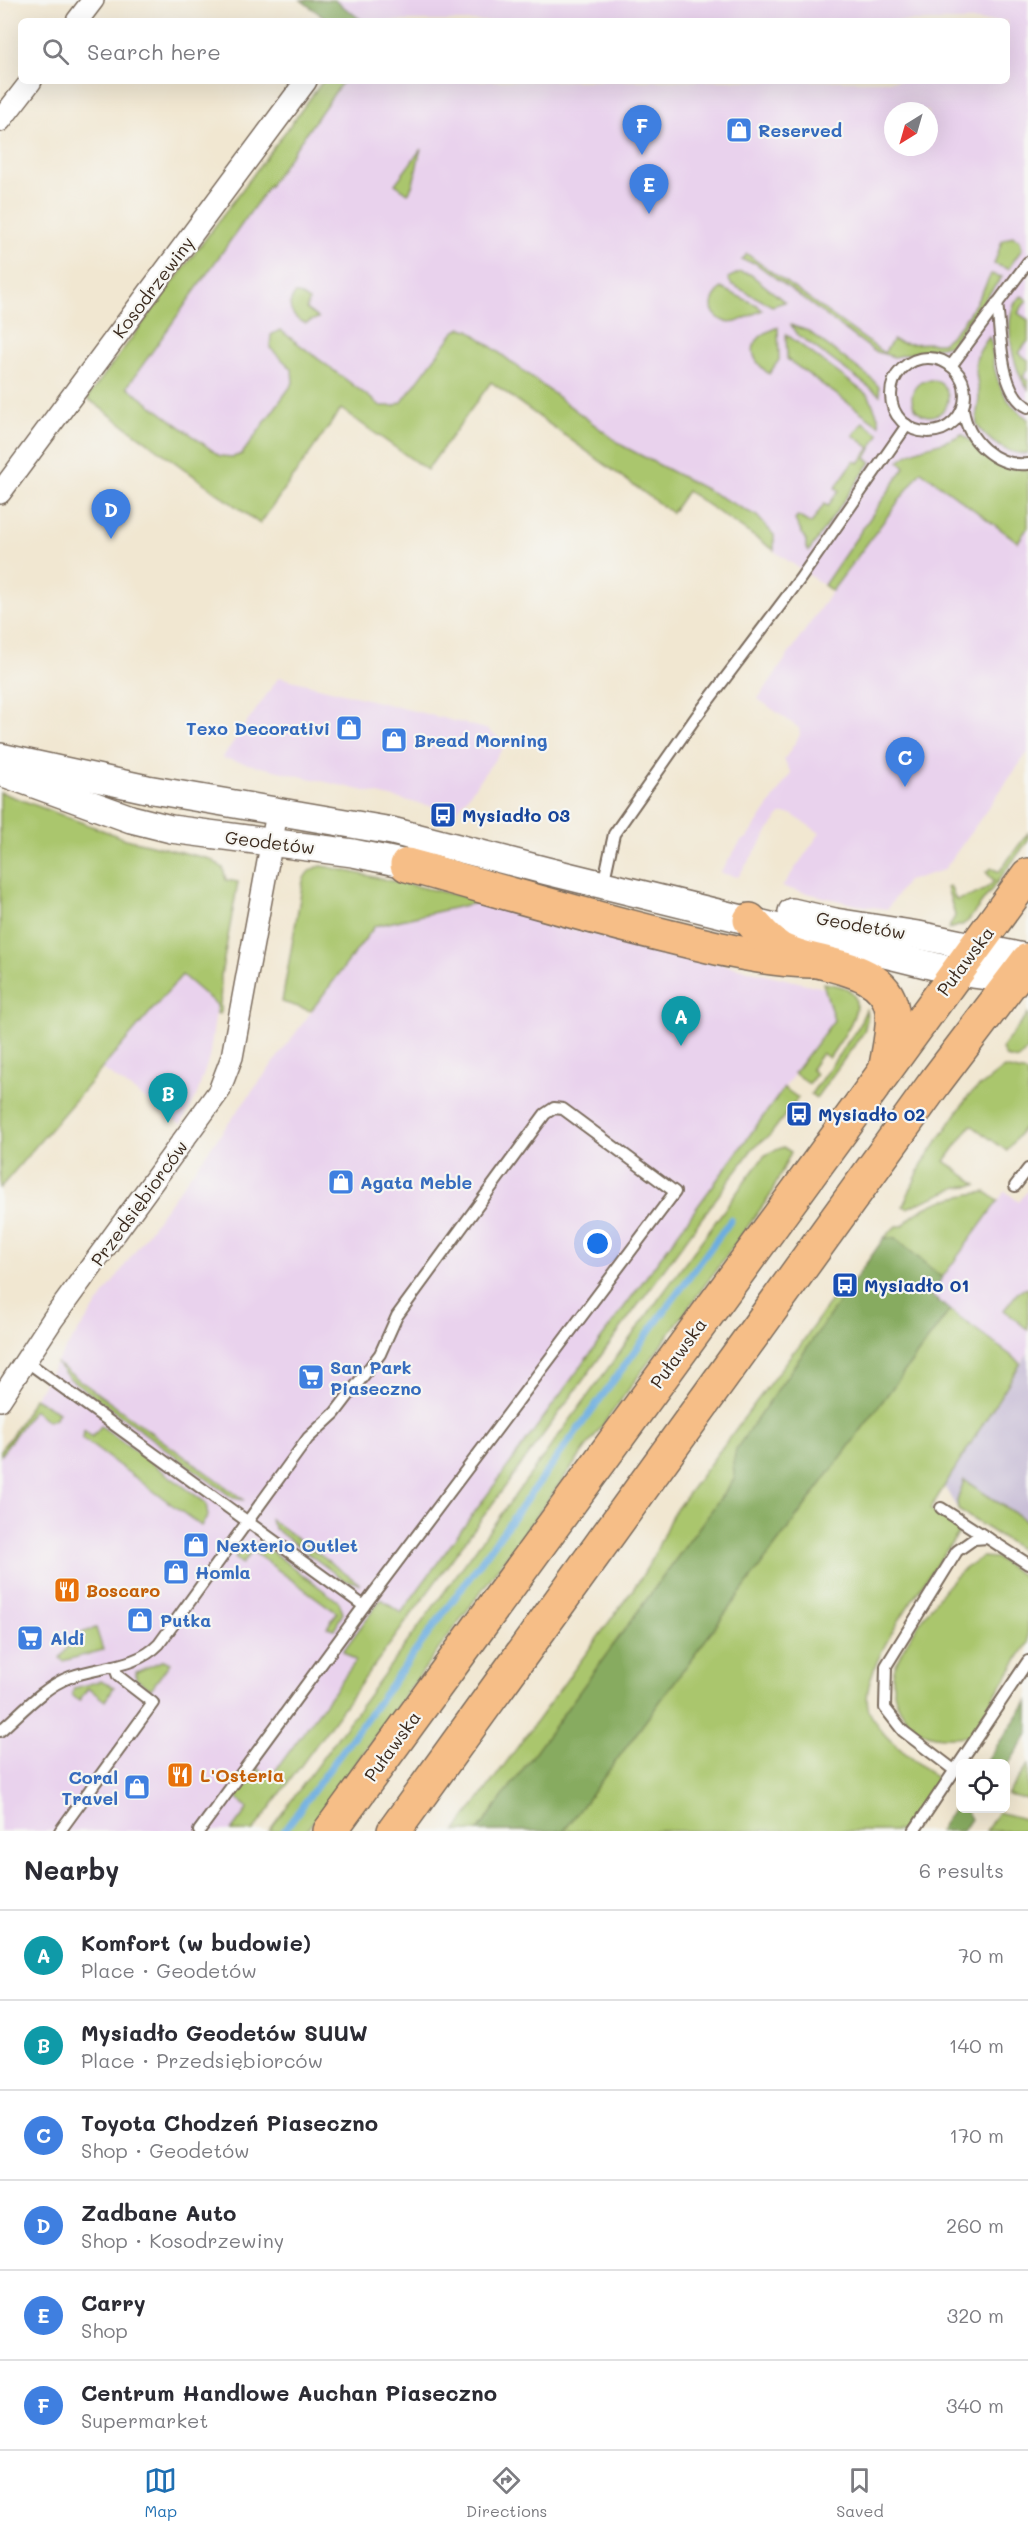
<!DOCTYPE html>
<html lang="en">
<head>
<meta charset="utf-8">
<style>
	body { margin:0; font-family:Mali,sans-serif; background:#f2f2f3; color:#2b2b33 }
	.controls { position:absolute; right:18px; bottom:18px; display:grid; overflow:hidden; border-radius:9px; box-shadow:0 6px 24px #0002 }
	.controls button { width:54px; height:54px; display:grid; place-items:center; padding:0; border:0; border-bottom:2px solid #e1e1e2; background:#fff; color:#2b2b33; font:30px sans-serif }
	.compass { position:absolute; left:884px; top:102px; width:54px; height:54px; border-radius:50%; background:#fff; box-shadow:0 6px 24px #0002; rotate:217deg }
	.you { position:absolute; left:598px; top:1244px; width:21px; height:21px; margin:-15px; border:4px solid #fff; border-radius:50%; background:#1a73e8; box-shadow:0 0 0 9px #1a73e833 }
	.badge { display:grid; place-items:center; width:39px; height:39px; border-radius:50%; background:#1f6fb2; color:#fff; font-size:20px; font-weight:700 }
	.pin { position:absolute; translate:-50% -50px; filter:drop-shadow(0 2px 3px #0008) }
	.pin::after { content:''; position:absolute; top:32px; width:21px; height:18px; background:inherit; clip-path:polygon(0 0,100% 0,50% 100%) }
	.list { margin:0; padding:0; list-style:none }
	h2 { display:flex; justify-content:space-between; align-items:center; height:78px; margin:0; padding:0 24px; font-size:26px }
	h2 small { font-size:20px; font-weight:400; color:#7c7c81 }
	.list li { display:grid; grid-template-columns:39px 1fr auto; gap:18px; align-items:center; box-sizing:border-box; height:90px; padding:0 24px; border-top:2px solid #e1e1e2 }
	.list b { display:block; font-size:22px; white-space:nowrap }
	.list p { margin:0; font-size:20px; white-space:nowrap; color:#7c7c81 }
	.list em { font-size:20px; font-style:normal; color:#7c7c81 }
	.icon { flex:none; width:33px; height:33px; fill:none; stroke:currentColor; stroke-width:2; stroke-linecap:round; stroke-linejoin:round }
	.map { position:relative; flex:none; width:1028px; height:1831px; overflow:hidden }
	.search { position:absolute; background:#fff; box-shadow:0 6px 24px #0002; left:18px; right:18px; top:18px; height:66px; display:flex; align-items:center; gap:15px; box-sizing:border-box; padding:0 21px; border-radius:9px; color:#7c7c81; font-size:22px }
	.sheet { height:618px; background:#fff }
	nav { display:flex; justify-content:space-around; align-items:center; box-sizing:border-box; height:84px; border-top:2px solid #e1e1e2; background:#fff; font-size:16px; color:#7c7c81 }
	nav a { display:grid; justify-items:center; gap:3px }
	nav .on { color:#1f6fb2 }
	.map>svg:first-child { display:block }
</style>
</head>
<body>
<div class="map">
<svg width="1028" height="1831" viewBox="0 0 1028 1831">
	<rect width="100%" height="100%" fill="#f6f6f2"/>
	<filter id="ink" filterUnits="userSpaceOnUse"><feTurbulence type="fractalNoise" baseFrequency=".0167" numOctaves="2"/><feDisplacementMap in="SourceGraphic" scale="12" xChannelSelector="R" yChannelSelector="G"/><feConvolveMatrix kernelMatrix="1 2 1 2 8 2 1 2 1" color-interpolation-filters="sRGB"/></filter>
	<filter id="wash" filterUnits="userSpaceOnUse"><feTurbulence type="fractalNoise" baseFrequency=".008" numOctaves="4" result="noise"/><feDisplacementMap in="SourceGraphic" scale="24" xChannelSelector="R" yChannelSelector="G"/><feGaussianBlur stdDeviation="1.35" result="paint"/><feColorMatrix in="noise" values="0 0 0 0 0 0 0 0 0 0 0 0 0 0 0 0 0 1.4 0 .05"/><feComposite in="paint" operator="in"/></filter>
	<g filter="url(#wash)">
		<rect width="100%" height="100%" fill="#f1e7d1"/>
		<g fill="#e9d2ed" fill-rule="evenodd">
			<path d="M 334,0 L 1028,0 L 1028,752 L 944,870 L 907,881 L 887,909 L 857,905 L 782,887 L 820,833 L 791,814 L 780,814 L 738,877 L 720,873 L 741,841 L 747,838 L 791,773 L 784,760 L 800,735 L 799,728 L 758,699 L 832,591 L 687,491 L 672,513 L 491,382 L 427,470 L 341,409 L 260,524 L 87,398 L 323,81 L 1007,81 L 1007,21 L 363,21 ZM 893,111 L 929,111 L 929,147 L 893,147 Z"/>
			<polygon points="279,677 486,729 507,743 456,812 222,758"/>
			<polygon points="484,901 573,929 824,988 834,1020 241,1831 0,1831 0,1450 13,1434 56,1363 159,1217 375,926"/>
			<polygon points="182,974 217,1005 209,1058 196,1097 181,1124 101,1068"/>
			<polygon points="1028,1190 1028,1288 1019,1291 1004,1310 1028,1330 1028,1353 1021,1363 930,1295 1005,1191 1019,1202"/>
		</g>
		<polygon fill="#c9bfd7" points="1028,1353 1028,1522 964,1480 957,1501 958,1510 944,1486"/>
		<g fill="#aac66d" stroke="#727846" stroke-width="1.5">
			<polygon points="323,81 343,81 127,387 220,456 233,457 242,454 293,383 292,369 270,348 271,335 280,330 381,406 394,406 402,402 454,332 461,328 469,330 623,446 757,516 774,535 774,550 687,491 672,513 491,382 427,470 341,409 260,524 87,398"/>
			<path d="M 421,149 C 417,160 415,187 408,193 L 395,184 Z"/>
			<polygon points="1012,236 1020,240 1022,249 1008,269 994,264 1002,241"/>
			<path d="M 747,254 L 884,353 L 893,340 C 908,347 926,342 942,343 C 963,327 980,298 991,274 L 1002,277 L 950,345 L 894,357 L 874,351 L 755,263 L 742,260 Z"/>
			<polygon points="740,272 750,274 785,302 772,306 731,284 728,278"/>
			<path d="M 721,288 L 757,305 L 762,310 C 754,314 745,319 736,322 C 723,325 708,314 713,300 C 714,296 718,292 721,288 Z"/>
			<path d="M 295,294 L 299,294 L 309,301 L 306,309 L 318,318 L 306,323 C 292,319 285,306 295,294 Z"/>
			<path d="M 1022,296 L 1027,300 L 1018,313 L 1028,320 L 1028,341 L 1019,353 L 1028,360 L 1028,369 L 1023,377 L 1028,381 L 1028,389 C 1013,373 999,309 1022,296 Z"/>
			<polygon points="791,325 808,331 872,379 879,387 880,395 797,334"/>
			<path d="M 778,327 L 779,360 L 769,374 C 744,354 750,338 778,327 Z"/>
			<polygon points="786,334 869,396 879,419 879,425 787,359"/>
			<path d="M 989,337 C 993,343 992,352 993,360 C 997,385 1006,404 1028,419 L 1028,453 L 1025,454 C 1005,453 988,441 977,425 C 975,414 979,406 979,396 C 977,365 968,365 989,337 Z"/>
			<circle cx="930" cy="398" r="18"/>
			<polygon points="863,422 879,434 866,458 871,462 809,551 806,548 806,541 795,520 798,516 811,524 824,504 828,506 839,490 835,488 854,461 859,463 870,448 853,435"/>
			<path d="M 962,434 L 997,463 L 1009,468 L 1028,468 L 1028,527 L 1018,542 L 921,471 L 832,591 L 824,585 L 905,467 L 899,461 C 917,444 941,447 962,434 Z"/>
			<polygon points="0,792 126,839 210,859 223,868 226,880 238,882 221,975 220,1014 216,1013 217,1005 182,975 0,1188"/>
			<path d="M 1028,833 L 1028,841 L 968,921 L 962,925 L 948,929 L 955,916 L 947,887 L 950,886 L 956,900 C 971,896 984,893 994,881 L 986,872 L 992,868 L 999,872 Z"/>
			<path d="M 322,866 L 328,867 L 484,901 L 375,926 L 311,1011 L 282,1002 L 303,881 C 307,871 312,868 322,866 Z"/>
			<path d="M 823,983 C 831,984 840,985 846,988 C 873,1002 838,1044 829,1058 L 822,1053 L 811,1069 L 816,1074 L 809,1084 L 794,1073 L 834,1020 Z"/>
			<polygon points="866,1010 867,1019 864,1032 816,1098 811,1094 857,1029"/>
			<polygon points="1028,1014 1028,1049 1018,1060 1006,1057 1002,1050 1003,1046"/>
			<polygon points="1004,1068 1028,1073 1028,1122 1007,1151 971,1125 945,1161 977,1185 958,1187 907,1208 903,1206 922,1164 969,1095"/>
			<polygon points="784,1088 798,1098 770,1135 753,1148 253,1831 231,1831 248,1808 236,1798 257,1768 270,1778 356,1661 343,1651 381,1599 401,1613"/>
			<polygon points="783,1147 791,1152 770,1196 306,1831 269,1831 746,1180 765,1155"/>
			<path d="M 986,1192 L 998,1201 L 942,1278 L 895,1238 L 884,1238 L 896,1226 L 903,1226 C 920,1203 958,1195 986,1192 Z"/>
			<polygon points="1028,1288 1028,1330 1004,1310 1019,1291"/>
			<polygon points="835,1294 843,1294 844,1298 733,1464 735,1478 478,1831 456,1831 639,1581 653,1558 672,1515 793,1352 799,1347"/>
			<path d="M 950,1310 L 1021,1363 L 930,1509 L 961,1530 C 937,1565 854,1670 869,1710 C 879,1737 908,1754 929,1772 L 936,1778 L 938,1784 L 907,1831 L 564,1831 Z"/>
			<polygon points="56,1363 244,1500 233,1498 69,1378"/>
			<polygon points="34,1398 59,1412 55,1419 48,1421 33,1410 0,1456 0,1450 13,1434"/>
			<polygon points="101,1426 206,1503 208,1516 201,1526 83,1439 84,1430 92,1437"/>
			<polygon points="964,1480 1028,1522 1028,1554 958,1510 957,1501"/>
			<polygon points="269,1518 360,1584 344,1580 275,1529"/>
			<polygon points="257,1543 267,1548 339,1602 343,1613 334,1629 327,1627 337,1613 252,1551 242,1564 235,1558 244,1546"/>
			<path d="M 982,1557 L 996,1558 L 1028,1579 L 1028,1643 L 969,1736 C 945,1738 924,1740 907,1719 C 897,1707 892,1692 893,1676 C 894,1653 944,1586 963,1570 C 968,1565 976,1561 982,1557 Z"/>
			<polygon points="96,1628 103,1650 63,1661 60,1658 77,1634"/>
			<polygon points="164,1660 170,1663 151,1689 136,1679 136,1672"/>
			<polygon points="100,1681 114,1687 105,1701 88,1688 79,1701 72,1695 74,1688"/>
			<polygon points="1028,1765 1028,1799 1007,1795"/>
			<polygon points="998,1812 1028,1820 1028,1831 986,1831"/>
		</g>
		<g fill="#87ab60" stroke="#616a3f" stroke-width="1.5">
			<polygon points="301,0 334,0 363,21 329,21"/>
			<polygon points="884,1238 895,1238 942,1278 930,1295 950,1310 564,1831 478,1831 735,1478 733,1464 736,1449"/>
			<polygon points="1028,1701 1028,1734 1006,1768 1006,1764 985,1763"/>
			<polygon points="956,1804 965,1809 971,1819 963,1831 939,1831"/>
		</g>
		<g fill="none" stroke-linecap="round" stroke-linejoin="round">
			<polyline stroke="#6cade0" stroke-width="7" points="284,1831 731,1220"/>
		</g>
	</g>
	<g filter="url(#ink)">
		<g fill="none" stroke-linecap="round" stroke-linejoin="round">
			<defs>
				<g id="service">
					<path d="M 997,303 C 1001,333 999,393 1028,407"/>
					<circle cx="928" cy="395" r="37"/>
					<polyline points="951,366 1028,262"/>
					<path d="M 963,409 C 967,440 995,467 1028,464"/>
					<polyline points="603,885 614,834 696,717 800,579 907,425"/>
					<polyline points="1015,1186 1028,1169"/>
					<polyline points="26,1361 364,1606 199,1831"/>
					<polyline points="941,1508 1028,1564"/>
					<path d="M 0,1731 C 21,1713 43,1687 70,1677 C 100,1666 136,1668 159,1644 L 308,1438 L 335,1413 L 380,1354 L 397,1316 L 545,1114 L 554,1108 L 563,1109 L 675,1192 L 364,1606"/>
					<polyline points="954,1770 903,1731 885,1708 886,1666 957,1551 974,1539 988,1538"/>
					<polyline points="60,1831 153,1703 118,1676 114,1666"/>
					<polyline points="914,1831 1028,1661"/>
				</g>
				<g id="minor">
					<polyline points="77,21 93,0"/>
					<polyline points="0,121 31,81"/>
					<polyline points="0,493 306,81"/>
					<polyline points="0,1400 53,1319 219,1091 232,1057 277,813"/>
				</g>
				<g id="tertiary">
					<polyline points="0,757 147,789 392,831 547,871 958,972 1013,979"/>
					<polyline points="1,772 131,819 171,829 353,853 426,868"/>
					<polyline points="792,912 835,922 918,935 1028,958"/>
				</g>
				<g id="primary">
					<path d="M 407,865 C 494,889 580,915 667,936 C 715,948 762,960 811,961"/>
					<path d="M 750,920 C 760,931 768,942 780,949 C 814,967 885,963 892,1010 C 894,1028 889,1048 886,1066"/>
					<polyline points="330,1831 1028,875"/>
					<polyline points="394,1831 936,1081 1028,960"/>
				</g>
			</defs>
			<use href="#service" stroke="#7b6c5d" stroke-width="14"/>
			<use href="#minor" stroke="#7b6c5d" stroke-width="24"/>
			<use href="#tertiary" stroke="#7b6c5d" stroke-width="30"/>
			<use href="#primary" stroke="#7b6c5d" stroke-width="36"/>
			<use href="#service" stroke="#fff" stroke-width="10"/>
			<use href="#minor" stroke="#fff" stroke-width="21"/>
			<use href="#tertiary" stroke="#fff" stroke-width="27"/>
			<use href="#primary" stroke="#f6be87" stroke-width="33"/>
		</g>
	</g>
	<defs>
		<symbol id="shop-square" viewBox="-11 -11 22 22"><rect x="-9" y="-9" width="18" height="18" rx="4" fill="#3f7fe0" stroke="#f6f6f2"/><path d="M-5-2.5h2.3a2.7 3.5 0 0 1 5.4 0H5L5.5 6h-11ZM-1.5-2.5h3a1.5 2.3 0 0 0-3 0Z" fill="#fff"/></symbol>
		<symbol id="bus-square" viewBox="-11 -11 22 22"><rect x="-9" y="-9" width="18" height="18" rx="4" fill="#1a4fb4" stroke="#f6f6f2"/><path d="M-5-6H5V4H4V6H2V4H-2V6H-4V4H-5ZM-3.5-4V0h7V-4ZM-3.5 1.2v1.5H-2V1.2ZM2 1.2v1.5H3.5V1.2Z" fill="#fff"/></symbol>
		<symbol id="supermarket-square" viewBox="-11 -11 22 22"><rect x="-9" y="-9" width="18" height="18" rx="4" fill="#3f7fe0" stroke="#f6f6f2"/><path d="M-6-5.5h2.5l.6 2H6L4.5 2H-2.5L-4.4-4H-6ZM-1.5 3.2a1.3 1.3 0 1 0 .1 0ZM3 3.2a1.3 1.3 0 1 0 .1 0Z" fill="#fff"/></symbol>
		<symbol id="restaurant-square" viewBox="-11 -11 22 22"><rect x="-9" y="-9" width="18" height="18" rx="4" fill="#e8710a" stroke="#f6f6f2"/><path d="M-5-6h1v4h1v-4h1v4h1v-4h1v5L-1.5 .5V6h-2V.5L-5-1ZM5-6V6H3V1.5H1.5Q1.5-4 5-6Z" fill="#fff"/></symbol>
	</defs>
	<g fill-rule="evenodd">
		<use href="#shop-square" x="724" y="115" width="30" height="30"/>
		<use href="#shop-square" x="334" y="713" width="30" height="30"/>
		<use href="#shop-square" x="379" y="725" width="30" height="30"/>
		<use href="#bus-square" x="428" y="800" width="30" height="30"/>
		<use href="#bus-square" x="784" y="1099" width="30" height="30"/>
		<use href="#shop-square" x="326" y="1167" width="30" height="30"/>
		<use href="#bus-square" x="830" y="1270" width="30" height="30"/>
		<use href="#supermarket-square" x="296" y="1362" width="30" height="30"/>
		<use href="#shop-square" x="181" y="1530" width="30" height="30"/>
		<use href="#shop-square" x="161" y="1557" width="30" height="30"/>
		<use href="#restaurant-square" x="52" y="1575" width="30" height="30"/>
		<use href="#shop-square" x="125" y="1605" width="30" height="30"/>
		<use href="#supermarket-square" x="15" y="1623" width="30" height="30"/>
		<use href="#restaurant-square" x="165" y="1760" width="30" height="30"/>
		<use href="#shop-square" x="122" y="1772" width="30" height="30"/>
	</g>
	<g text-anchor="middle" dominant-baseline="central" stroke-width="4.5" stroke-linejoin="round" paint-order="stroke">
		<g font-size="18" font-weight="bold" fill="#366cbe" stroke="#f6f6f2" text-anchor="start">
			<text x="758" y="130">Reserved</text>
			<text x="330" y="728" text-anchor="end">Texo Decorativi</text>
			<text x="414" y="740">Bread Morning</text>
			<text x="360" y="1182">Agata Meble</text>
			<text x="330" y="1367">San Park<tspan x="330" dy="21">Piaseczno</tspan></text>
			<text x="216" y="1545">Nexterio Outlet</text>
			<text x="195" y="1572">Homla</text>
			<text x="160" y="1620">Putka</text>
			<text x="50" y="1638">Aldi</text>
			<text x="118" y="1777" text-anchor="end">Coral<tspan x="118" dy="21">Travel</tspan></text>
		</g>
		<g font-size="18" fill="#3b2a1e" stroke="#f6f6f2">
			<text transform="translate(153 287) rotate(-53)">Kosodrzewiny</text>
			<text transform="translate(270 842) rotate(7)">Geodetów</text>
			<text transform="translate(861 925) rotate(10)">Geodetów</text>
			<text transform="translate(965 961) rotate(-53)">Puławska</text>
			<text transform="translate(139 1203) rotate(-54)">Przedsiębiorców</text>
			<text transform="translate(678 1353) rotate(-54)">Puławska</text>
			<text transform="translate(392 1746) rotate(-54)">Puławska</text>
		</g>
		<g font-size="18" font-weight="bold" fill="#164399" stroke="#f6f6f2" text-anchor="start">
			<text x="462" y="815">Mysiadło 03</text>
			<text x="818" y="1114">Mysiadło 02</text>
			<text x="864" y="1285">Mysiadło 01</text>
		</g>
		<g font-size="18" font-weight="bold" fill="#c56008" stroke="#f6f6f2" text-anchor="start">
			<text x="86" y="1590">Boscaro</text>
			<text x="200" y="1775">L'Osteria</text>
		</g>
	</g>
</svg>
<div class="controls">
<button><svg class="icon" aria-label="locate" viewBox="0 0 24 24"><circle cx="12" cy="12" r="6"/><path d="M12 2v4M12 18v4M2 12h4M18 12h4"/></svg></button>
</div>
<svg class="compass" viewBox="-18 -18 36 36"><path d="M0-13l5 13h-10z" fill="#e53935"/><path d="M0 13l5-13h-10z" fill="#7c7c81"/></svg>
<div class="you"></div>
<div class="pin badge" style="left:681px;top:1046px;background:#0f9aa8">A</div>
<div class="pin badge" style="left:168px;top:1123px;background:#0f9aa8">B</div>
<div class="pin badge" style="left:905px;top:787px;background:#3f7fe0">C</div>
<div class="pin badge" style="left:111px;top:539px;background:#3f7fe0">D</div>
<div class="pin badge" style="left:649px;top:214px;background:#3f7fe0">E</div>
<div class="pin badge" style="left:642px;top:155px;background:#3f7fe0">F</div>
<div class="search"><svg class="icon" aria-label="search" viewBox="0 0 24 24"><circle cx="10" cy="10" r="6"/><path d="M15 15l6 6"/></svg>Search here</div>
</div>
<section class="sheet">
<h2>Nearby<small>6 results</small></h2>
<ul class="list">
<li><span class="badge" style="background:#0f9aa8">A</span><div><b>Komfort (w budowie)</b><p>Place · Geodetów</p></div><em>70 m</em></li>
<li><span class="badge" style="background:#0f9aa8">B</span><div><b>Mysiadło Geodetów SUUW</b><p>Place · Przedsiębiorców</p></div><em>140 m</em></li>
<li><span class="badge" style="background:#3f7fe0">C</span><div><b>Toyota Chodzeń Piaseczno</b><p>Shop · Geodetów</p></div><em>170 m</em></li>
<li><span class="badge" style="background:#3f7fe0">D</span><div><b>Zadbane Auto</b><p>Shop · Kosodrzewiny</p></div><em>260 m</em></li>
<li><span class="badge" style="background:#3f7fe0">E</span><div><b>Carry</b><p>Shop</p></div><em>320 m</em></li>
<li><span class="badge" style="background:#3f7fe0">F</span><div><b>Centrum Handlowe Auchan Piaseczno</b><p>Supermarket</p></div><em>340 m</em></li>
</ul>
</section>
<nav>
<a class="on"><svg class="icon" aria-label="map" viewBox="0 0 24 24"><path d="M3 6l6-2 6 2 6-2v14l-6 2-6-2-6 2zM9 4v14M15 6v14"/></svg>Map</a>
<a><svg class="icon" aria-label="directions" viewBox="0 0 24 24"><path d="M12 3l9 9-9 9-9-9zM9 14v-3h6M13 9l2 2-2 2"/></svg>Directions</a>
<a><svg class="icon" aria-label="saved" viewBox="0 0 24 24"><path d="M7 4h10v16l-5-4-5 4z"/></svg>Saved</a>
</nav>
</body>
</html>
